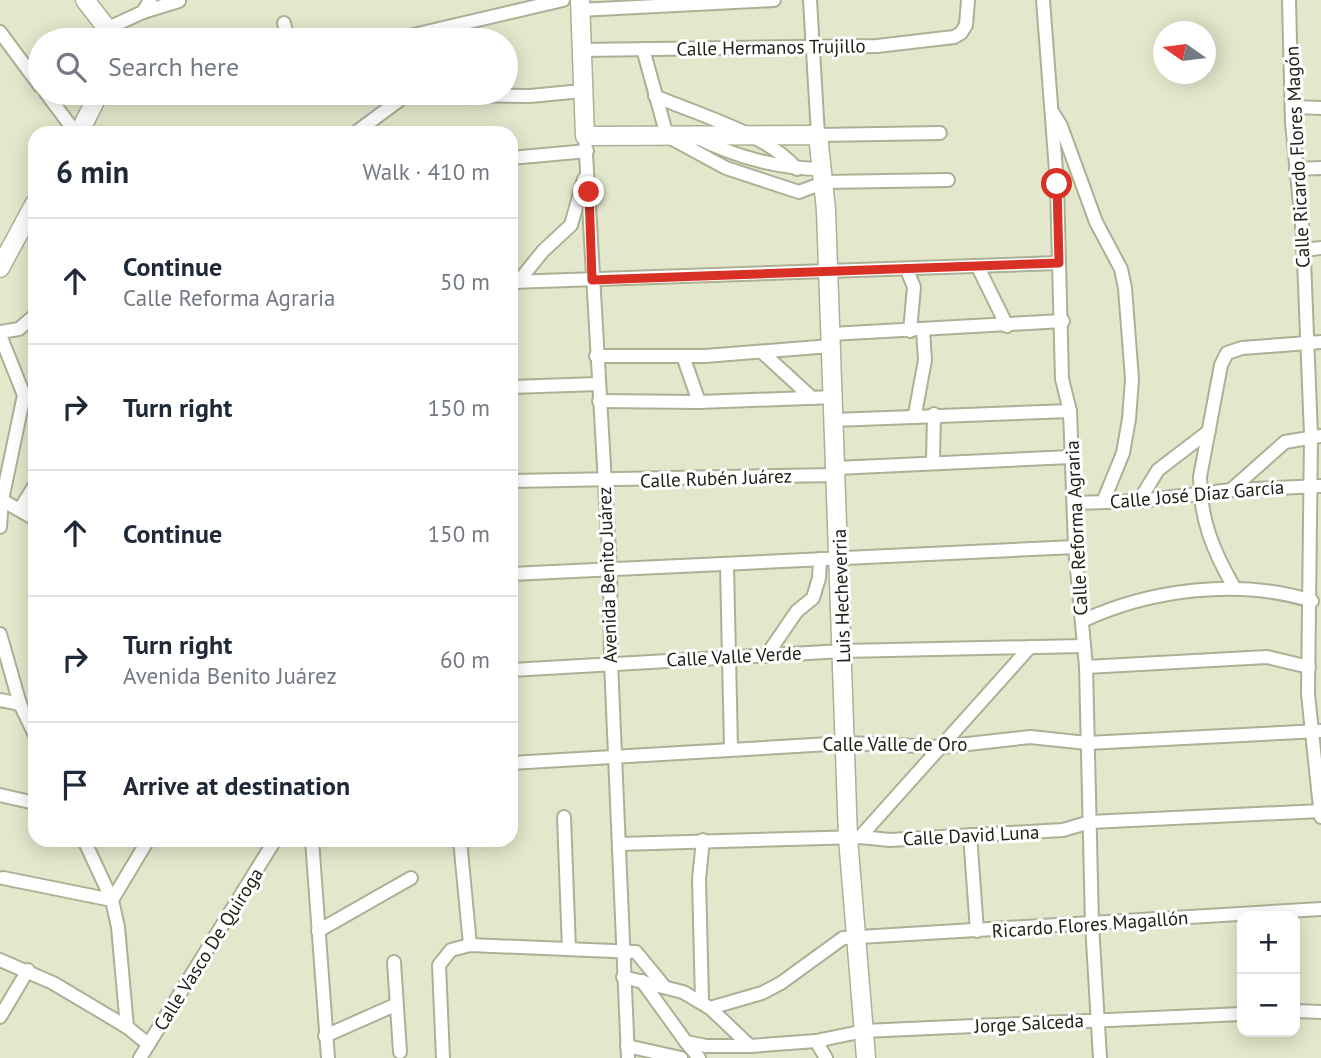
<!DOCTYPE html>
<html lang="en">
<head>
<meta charset="utf-8">
<style>
	body { margin:0; font-family:"PT Sans",sans-serif; background:#f2f2f3; color:#1f2937 }
	.controls { position:absolute; right:21px; bottom:21px; display:grid; overflow:hidden; border-radius:14px; box-shadow:0 4px 18px #0003 }
	.controls button { width:63px; height:63px; display:grid; place-items:center; padding:0; border:0; border-bottom:2px solid #e0e1e3; background:#fff; color:#1f2937; font:35px sans-serif }
	.compass { position:absolute; left:1153px; top:21px; width:63px; height:63px; border-radius:50%; background:#fff; box-shadow:0 4px 18px #0003; rotate:284deg }
	.stop { position:absolute; width:21px; height:21px; margin:-16px; border:5px solid #d93025; border-radius:50%; background:#fff }
	.stop.end { background:#d93025; border-color:#fff; box-shadow:0 2px 7px #0008 }
	.list { margin:0; padding:0; list-style:none }
	h2 { display:flex; justify-content:space-between; align-items:center; height:91px; margin:0; padding:0 28px; font-size:30px }
	h2 small { font-size:23px; font-weight:400; color:#747a83 }
	.list li { display:grid; grid-template-columns:46px 1fr auto; gap:21px; align-items:center; box-sizing:border-box; height:126px; padding:0 28px; border-top:2px solid #e0e1e3 }
	.list b { display:block; font-size:26px; white-space:nowrap }
	.list p { margin:0; font-size:23px; white-space:nowrap; color:#747a83 }
	.list em { font-size:23px; font-style:normal; color:#747a83 }
	.icon { flex:none; width:38px; height:38px; fill:none; stroke:currentColor; stroke-width:2; stroke-linecap:round; stroke-linejoin:round }
	.map { position:relative; flex:none; width:1321px; height:1058px; overflow:hidden }
	.search { position:absolute; background:#fff; box-shadow:0 4px 18px #0003; left:28px; top:28px; width:490px; height:77px; display:flex; align-items:center; gap:18px; box-sizing:border-box; padding:0 24px; border-radius:38px; color:#747a83; font-size:26px }
	.panel { position:absolute; background:#fff; box-shadow:0 4px 18px #0003; left:28px; top:126px; width:490px; height:721px; border-radius:21px }
	.map>svg:first-child { display:block }
</style>
</head>
<body>
<div class="map">
<svg width="1321" height="1058" viewBox="0 0 1321 1058">
	<rect width="100%" height="100%" fill="#e3e8cc"/>
	<g fill="none" stroke-linecap="round" stroke-linejoin="round">
		<defs>
			<g id="street">
				<polyline points="810,0 818,135 940,133"/>
				<polyline points="1043,0 1057,184 1062,379 1070,411 1075,547 1086,667 1092,924 1100,1058"/>
				<polyline points="1289,0 1292,123 1303,235 1311,435 1308,694 1321,817"/>
				<polyline points="579,10 774,0"/>
				<polyline points="143,12 179,1"/>
				<polyline points="284,23 288,40"/>
				<polyline points="106,29 143,12 150,0"/>
				<polyline points="0,32 40,86"/>
				<polyline points="392,40 563,0"/>
				<polyline points="643,49 667,136 726,168 799,192 825,182 948,180"/>
				<polyline points="580,50 877,46 954,37 961,33 966,25 968,0"/>
				<polyline points="46,93 76,133"/>
				<polyline points="290,93 530,96 582,91"/>
				<path d="M 655,96 C 696,114 768,134 797,169"/>
				<polyline points="1293,107 1321,108"/>
				<polyline points="1053,113 1061,126 1096,222 1121,269 1125,288 1132,379 1129,419 1123,453 1103,502"/>
				<polyline points="355,133 405,96"/>
				<polyline points="585,136 610,570 611,662 628,1058"/>
				<path d="M 696,137 C 735,157 780,169 823,169"/>
				<polyline points="511,158 587,151"/>
				<polyline points="1296,169 1321,168"/>
				<polyline points="1303,250 1321,248"/>
				<polyline points="978,267 1007,326"/>
				<polyline points="907,270 914,287 910,331"/>
				<polyline points="511,282 1059,263"/>
				<polyline points="518,282 543,251 571,225 584,179"/>
				<polyline points="0,332 19,329 35,315"/>
				<polyline points="831,334 1063,321"/>
				<polyline points="0,335 24,395 2,500 0,527"/>
				<polyline points="763,353 812,398"/>
				<polyline points="596,356 705,356 831,346"/>
				<polyline points="683,356 699,402"/>
				<polyline points="511,387 598,384"/>
				<polyline points="599,401 699,402 834,397"/>
				<polyline points="915,414 925,360 923,330"/>
				<polyline points="834,420 1070,411"/>
				<polyline points="933,461 934,414"/>
				<polyline points="836,468 1071,457"/>
				<polyline points="511,481 836,475"/>
				<polyline points="1231,490 1285,442 1321,436"/>
				<polyline points="0,499 35,519"/>
				<polyline points="1139,501 1158,470 1209,431"/>
				<polyline points="1074,503 1139,501 1231,490 1321,486"/>
				<polyline points="20,509 35,485"/>
				<polyline points="727,566 731,748"/>
				<polyline points="511,574 1075,547"/>
				<path d="M 1234,587 C 1213,551 1200,519 1200,477 L 1221,365 L 1227,353 L 1242,348 L 1321,342"/>
				<path d="M 1082,621 C 1151,589 1239,578 1312,601"/>
				<polyline points="0,634 20,704 35,735"/>
				<polyline points="766,656 797,611 813,598 819,578 820,559"/>
				<polyline points="1086,667 1267,657 1309,667"/>
				<polyline points="511,670 843,651 1082,646"/>
				<polyline points="0,700 20,704"/>
				<polyline points="511,763 847,743 941,747 1030,737 1087,743 1320,731"/>
				<polyline points="0,795 35,803"/>
				<polyline points="564,817 569,949"/>
				<polyline points="970,835 977,931"/>
				<polyline points="860,837 1030,647"/>
				<polyline points="84,840 112,900 118,927 127,1027 148,1044"/>
				<polyline points="312,840 328,1058"/>
				<polyline points="460,840 470,945"/>
				<polyline points="619,844 860,837 890,840 1063,830 1090,822 1321,811"/>
				<polyline points="3,878 112,900 148,840"/>
				<polyline points="318,931 411,878"/>
				<polyline points="0,960 53,983 127,1027"/>
				<polyline points="394,962 400,1052"/>
				<polyline points="623,977 683,992 710,1008 762,993 781,983 843,938 1321,909"/>
				<polyline points="642,981 686,1042 706,1046 750,1046 816,1041 864,1031 1242,1014"/>
				<polyline points="702,1001 699,879 703,840"/>
				<polyline points="710,1008 750,1046"/>
				<polyline points="1295,1011 1321,1012"/>
				<polyline points="0,1017 28,970"/>
				<polyline points="325,1036 395,1005"/>
				<polyline points="816,1041 826,1058"/>
				<polyline points="686,1042 699,1058"/>
				<polyline points="627,1046 681,1058"/>
				<polyline points="140,1058 275,840"/>
				<polyline points="443,1058 439,965 451,950 470,945 636,952 664,986"/>
			</g>
			<g id="secondary">
				<polyline points="85,0 116,40"/>
				<polyline points="580,0 585,136 818,135 826,210 848,838 866,1058"/>
				<polyline points="79,133 99,93"/>
				<polyline points="0,268 35,203"/>
			</g>
		</defs>
		<use href="#street" stroke="#acb095" stroke-width="16"/>
		<use href="#secondary" stroke="#acb095" stroke-width="21"/>
		<use href="#street" stroke="#fff" stroke-width="12"/>
		<use href="#secondary" stroke="#fff" stroke-width="18"/>
	</g>
	<g fill="none" stroke-linecap="round" stroke-linejoin="round">
		<polyline stroke="#d93025" stroke-width="9" points="589,192 592,280 1059,263 1057,184"/>
	</g>
	<g text-anchor="middle" dominant-baseline="central" stroke-width="6" stroke-linejoin="round" paint-order="stroke">
		<g font-size="19" fill="#212218" stroke="#fff">
			<text transform="translate(771 47) rotate(-1)">Calle Hermanos Trujillo</text>
			<text transform="translate(1297 157) rotate(-93)">Calle Ricardo Flores Magón</text>
			<text transform="translate(716 478) rotate(-2)">Calle Rubén Juárez</text>
			<text transform="translate(1197 494) rotate(-5)">Calle José Díaz García</text>
			<text transform="translate(1076 528) rotate(-93)">Calle Reforma Agraria</text>
			<text transform="translate(607 575) rotate(-92)">Avenida Benito Juárez</text>
			<text transform="translate(841 596) rotate(-92)">Luis Hecheverria</text>
			<text transform="translate(734 656) rotate(-3)">Calle Valle Verde</text>
			<text x="895" y="744">Calle Valle de Oro</text>
			<text transform="translate(971 835) rotate(-3)">Calle David Luna</text>
			<text transform="translate(1090 924) rotate(-4)">Ricardo Flores Magallón</text>
			<text transform="translate(208 949) rotate(-58)">Calle Vasco De Quiroga</text>
			<text transform="translate(1029 1023) rotate(-3)">Jorge Salceda</text>
		</g>
	</g>
</svg>
<div class="controls">
<button>+</button>
<button>−</button>
</div>
<svg class="compass" viewBox="-18 -18 36 36"><path d="M0-13l5 13h-10z" fill="#e53935"/><path d="M0 13l5-13h-10z" fill="#747a83"/></svg>
<div class="stop" style="left:1057px;top:184px"></div>
<div class="stop end" style="left:589px;top:192px"></div>
<div class="search"><svg class="icon" aria-label="search" viewBox="0 0 24 24"><circle cx="10" cy="10" r="6"/><path d="M15 15l6 6"/></svg>Search here</div>
<section class="panel">
<h2>6 min<small>Walk · 410 m</small></h2>
<ul class="list">
<li><svg class="icon" aria-label="ahead" viewBox="0 0 24 24"><path d="M12 20V5M6 11l6-6 6 6"/></svg><div><b>Continue</b><p>Calle Reforma Agraria</p></div><em>50 m</em></li>
<li><svg class="icon" aria-label="right" viewBox="0 0 24 24"><path d="M7 20v-9h11M14 6l5 5-5 5"/></svg><div><b>Turn right</b></div><em>150 m</em></li>
<li><svg class="icon" aria-label="ahead" viewBox="0 0 24 24"><path d="M12 20V5M6 11l6-6 6 6"/></svg><div><b>Continue</b></div><em>150 m</em></li>
<li><svg class="icon" aria-label="right" viewBox="0 0 24 24"><path d="M7 20v-9h11M14 6l5 5-5 5"/></svg><div><b>Turn right</b><p>Avenida Benito Juárez</p></div><em>60 m</em></li>
<li><svg class="icon" aria-label="arrive" viewBox="0 0 24 24"><path d="M6 21V4h12l-3 4 3 4H6"/></svg><div><b>Arrive at destination</b></div></li>
</ul>
</section>
</div>
</body>
</html>
